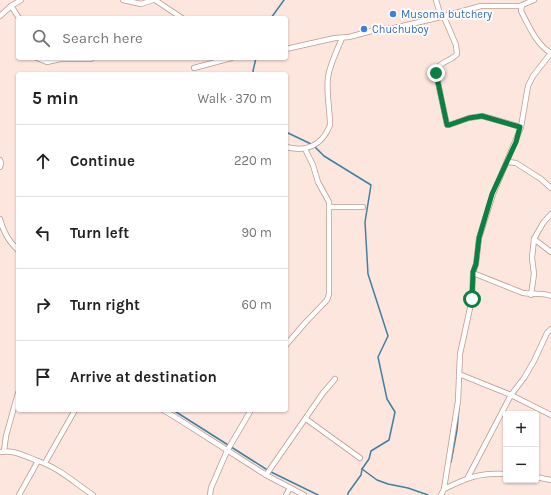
<!DOCTYPE html>
<html lang="en">
<head>
<meta charset="utf-8">
<style>
	body { margin:0; font-family:Karla,sans-serif; background:#f6f6f6; color:#222 }
	.controls { position:absolute; right:12px; bottom:12px; display:grid; overflow:hidden; border-radius:4px; box-shadow:0 1px 3px #0004 }
	.controls button { width:36px; height:36px; display:grid; place-items:center; padding:0; border:0; border-bottom:1px solid #e0e0e0; background:#fff; color:#222; font:20px sans-serif }
	.stop { position:absolute; width:12px; height:12px; margin:-9px; border:3px solid #0b8043; border-radius:50%; background:#fff }
	.stop.end { background:#0b8043; border-color:#fff; box-shadow:0 1px 4px #0008 }
	.list { margin:0; padding:0; list-style:none }
	h2 { display:flex; justify-content:space-between; align-items:center; height:52px; margin:0; padding:0 16px; font-size:17px }
	h2 small { font-size:13px; font-weight:400; color:#767676 }
	.list li { display:grid; grid-template-columns:26px 1fr auto; gap:12px; align-items:center; box-sizing:border-box; height:72px; padding:0 16px; border-top:1px solid #e0e0e0 }
	.list b { display:block; font-size:15px; white-space:nowrap }
	.list em { font-size:13px; font-style:normal; color:#767676 }
	.icon { flex:none; width:22px; height:22px; fill:none; stroke:currentColor; stroke-width:2; stroke-linecap:round; stroke-linejoin:round }
	.map { position:relative; flex:none; width:551px; height:495px; overflow:hidden }
	.search { position:absolute; background:#fff; box-shadow:0 1px 3px #0004; left:16px; top:16px; width:272px; height:44px; display:flex; align-items:center; gap:10px; box-sizing:border-box; padding:0 14px; border-radius:4px; color:#767676; font-size:15px }
	.panel { position:absolute; background:#fff; box-shadow:0 1px 3px #0004; left:16px; top:72px; width:272px; height:340px; border-radius:4px }
	.map>svg:first-child { display:block }
</style>
</head>
<body>
<div class="map">
<svg width="551" height="495" viewBox="0 0 551 495">
	<rect width="100%" height="100%" fill="#fce6de"/>
	<g fill="none" stroke-linecap="round" stroke-linejoin="round">
		<g stroke="#4181a0" stroke-width="1.5">
			<polyline points="271,18 284,0"/>
			<polyline points="254,74 253,71 256,58"/>
			<polyline points="286,132 311,144"/>
			<polyline points="314,146 324,156 371,185 365,222 368,274 388,336 378,357 387,399 395,412 389,440 371,451 369,459 362,469 361,475 348,493 348,495"/>
			<polyline points="173,410 269,471 318,495"/>
			<polyline points="451,462 457,430 459,407"/>
			<polyline points="362,469 377,480 388,484 408,488 428,495"/>
		</g>
		<defs>
			<g id="street">
				<polyline points="123,0 141,4 153,0"/>
				<polyline points="155,0 182,18"/>
				<polyline points="436,0 441,17"/>
				<path d="M 534,0 L 522,5 L 521,11 C 529,26 536,44 551,53"/>
				<polyline points="11,6 19,18"/>
				<polyline points="0,16 11,6 21,0"/>
				<path d="M 444,17 L 456,45 L 457,54 C 450,62 437,62 436,73 L 447,125 L 449,125 L 469,118 L 482,116 L 521,127"/>
				<polyline points="286,49 317,42 335,38 349,37 379,29 394,28 441,17 481,6 521,6"/>
				<polyline points="37,58 47,62 60,59 91,59"/>
				<polyline points="194,68 231,58"/>
				<path d="M 286,147 C 306,152 322,146 330,125 C 330,110 326,93 328,77 C 330,64 337,51 342,38"/>
				<polyline points="0,160 1,163 0,167"/>
				<polyline points="507,162 516,163 541,179 551,188"/>
				<polyline points="329,207 363,207"/>
				<path d="M 0,219 C 3,231 9,242 18,250"/>
				<polyline points="534,239 551,252"/>
				<path d="M 473,273 L 523,293 C 533,295 542,292 551,296"/>
				<polyline points="531,295 534,274 532,258 534,239 543,223 551,214"/>
				<polyline points="286,345 305,323 327,300 329,294 329,202 318,182 313,165 305,149"/>
				<polyline points="459,374 511,395 551,415"/>
				<polyline points="163,410 175,417 266,475 304,495"/>
				<polyline points="306,419 360,458"/>
				<polyline points="4,451 6,436 18,393"/>
				<path d="M 0,452 C 16,450 24,456 38,461 C 59,468 75,483 93,495"/>
				<polyline points="45,463 75,410"/>
				<polyline points="266,475 323,393 335,379"/>
				<polyline points="468,477 511,395 524,378 534,361 547,333 551,329"/>
				<polyline points="536,477 551,480"/>
				<path d="M 444,489 C 467,478 480,472 506,474"/>
				<polyline points="19,495 38,461"/>
				<polyline points="210,495 211,488 227,451 251,410"/>
				<polyline points="286,495 290,488"/>
				<polyline points="441,495 444,489 446,476 458,401 460,354 472,299 473,273 476,264 479,238 493,194 515,142 521,127 528,86 533,76 551,53"/>
			</g>
		</defs>
		<use href="#street" stroke="#bd9b8e" stroke-width="6"/>
		<use href="#street" stroke="#fff" stroke-width="4.5"/>
	</g>
	<g fill="none" stroke-linecap="round" stroke-linejoin="round">
		<polyline stroke="#0b8043" stroke-width="5" points="436,73 447,125 449,125 469,118 482,116 520,127 516,142 492,194 479,238 476,264 473,272 472,299"/>
	</g>
	<g fill="#3f7fe0" stroke="#fff" stroke-width="1.5">
		<circle cx="393" cy="14" r="4"/>
		<circle cx="364" cy="29" r="4"/>
	</g>
	<g text-anchor="middle" dominant-baseline="central" stroke-width="3.5" stroke-linejoin="round" paint-order="stroke">
		<g font-size="11" fill="#366cbe" stroke="#fff" text-anchor="start">
			<text x="401" y="14">Musoma butchery</text>
			<text x="372" y="29">Chuchuboy</text>
		</g>
	</g>
</svg>
<div class="controls">
<button>+</button>
<button>−</button>
</div>
<div class="stop" style="left:472px;top:299px"></div>
<div class="stop end" style="left:436px;top:73px"></div>
<div class="search"><svg class="icon" aria-label="search" viewBox="0 0 24 24"><circle cx="10" cy="10" r="6"/><path d="M15 15l6 6"/></svg>Search here</div>
<section class="panel">
<h2>5 min<small>Walk · 370 m</small></h2>
<ul class="list">
<li><svg class="icon" aria-label="ahead" viewBox="0 0 24 24"><path d="M12 20V5M6 11l6-6 6 6"/></svg><div><b>Continue</b></div><em>220 m</em></li>
<li><svg class="icon" aria-label="left" viewBox="0 0 24 24"><path d="M17 20v-9H6M10 6l-5 5 5 5"/></svg><div><b>Turn left</b></div><em>90 m</em></li>
<li><svg class="icon" aria-label="right" viewBox="0 0 24 24"><path d="M7 20v-9h11M14 6l5 5-5 5"/></svg><div><b>Turn right</b></div><em>60 m</em></li>
<li><svg class="icon" aria-label="arrive" viewBox="0 0 24 24"><path d="M6 21V4h12l-3 4 3 4H6"/></svg><div><b>Arrive at destination</b></div></li>
</ul>
</section>
</div>
</body>
</html>
